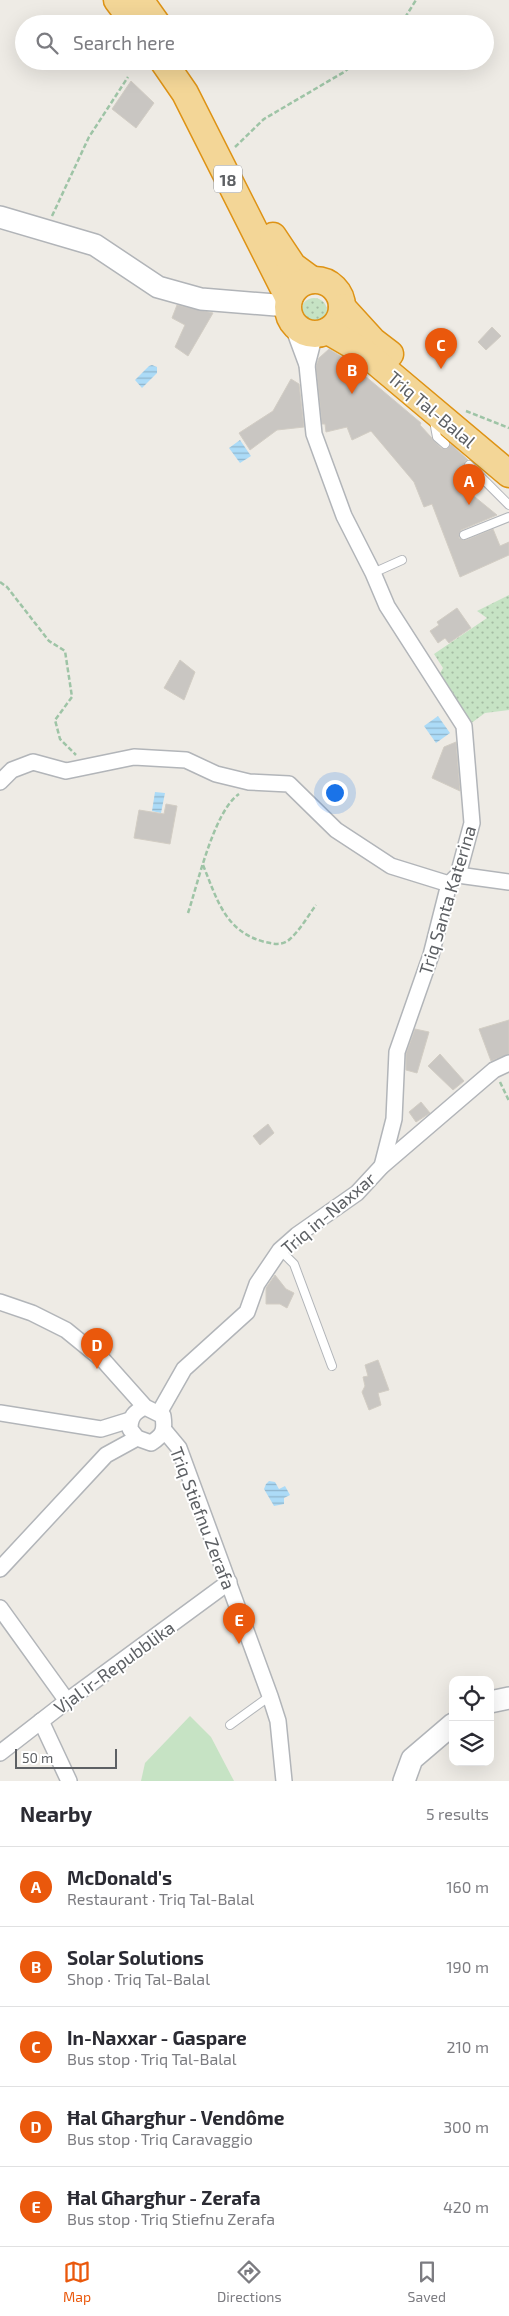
<!DOCTYPE html>
<html lang="en">
<head>
<meta charset="utf-8">
<style>
	body { margin:0; font-family:"Exo 2",sans-serif; background:#f2f2f3; color:#2b2b33 }
	.controls { position:absolute; right:15px; bottom:15px; display:grid; overflow:hidden; border-radius:10px; box-shadow:0 5px 20px #0002 }
	.controls button { width:45px; height:45px; display:grid; place-items:center; padding:0; border:0; border-bottom:1px solid #e1e1e2; background:#fff; color:#2b2b33; font:25px sans-serif }
	.scale { position:absolute; left:15px; bottom:12px; width:102px; box-sizing:border-box; padding-left:5px; border:2px solid #5d6064; border-top:0; font-size:14px; line-height:18px; white-space:nowrap; color:#5d6064; -webkit-text-stroke:4px #fff; paint-order:stroke }
	.you { position:absolute; left:334px; top:792px; width:18px; height:18px; margin:-12px; border:4px solid #fff; border-radius:50%; background:#1a73e8; box-shadow:0 0 0 8px #1a73e833 }
	.badge { display:grid; place-items:center; width:32px; height:32px; border-radius:50%; background:#ea580c; color:#fff; font-size:16px; font-weight:700 }
	.pin { position:absolute; translate:-50% -41px; filter:drop-shadow(0 1px 2px #0008) }
	.pin::after { content:''; position:absolute; top:26px; width:18px; height:15px; background:inherit; clip-path:polygon(0 0,100% 0,50% 100%) }
	.list { margin:0; padding:0; list-style:none }
	h2 { display:flex; justify-content:space-between; align-items:center; height:65px; margin:0; padding:0 20px; font-size:21px }
	h2 small { font-size:16px; font-weight:400; color:#7c7c81 }
	.list li { display:grid; grid-template-columns:32px 1fr auto; gap:15px; align-items:center; box-sizing:border-box; height:80px; padding:0 20px; border-top:1px solid #e1e1e2 }
	.list b { display:block; font-size:19px; white-space:nowrap }
	.list p { margin:0; font-size:16px; white-space:nowrap; color:#7c7c81 }
	.list em { font-size:16px; font-style:normal; color:#7c7c81 }
	.icon { flex:none; width:28px; height:28px; fill:none; stroke:currentColor; stroke-width:2; stroke-linecap:round; stroke-linejoin:round }
	.map { position:relative; flex:none; width:509px; height:1781px; overflow:hidden }
	.search { position:absolute; background:#fff; box-shadow:0 5px 20px #0002; left:15px; right:15px; top:15px; height:55px; display:flex; align-items:center; gap:12px; box-sizing:border-box; padding:0 18px; border-radius:28px; color:#7c7c81; font-size:19px }
	.sheet { height:465px; background:#fff }
	nav { display:flex; justify-content:space-around; align-items:center; box-sizing:border-box; height:70px; border-top:1px solid #e1e1e2; background:#fff; font-size:14px; color:#7c7c81 }
	nav a { display:grid; justify-items:center; gap:2px }
	nav .on { color:#ea580c }
	.map>svg:first-child { display:block }
</style>
</head>
<body>
<div class="map">
<svg width="509" height="1781" viewBox="0 0 509 1781">
	<defs>
		<pattern id="grass-dots" width="8" height="8" patternUnits="userSpaceOnUse" patternTransform="scale(1.25)"><rect width="8" height="8" fill="#c6e3c4"/><path d="M2 2h.1M6 6h.1" fill="none" stroke="#a4bba3" stroke-width="1.8" stroke-linecap="round"/></pattern>
		<pattern id="water-rules" width="6" height="5" patternUnits="userSpaceOnUse" patternTransform="scale(1.25)"><rect width="6" height="5" fill="#acdbf7"/><path d="M0 2.5h6" fill="none" stroke="#8fb5cc"/></pattern>
	</defs>
	<rect width="100%" height="100%" fill="#eeebe5"/>
	<g fill="url(#grass-dots)">
		<circle cx="314" cy="311" r="13"/>
		<polygon points="509,595 509,710 485,713 470,724 439,675 443,668 434,654 487,618 477,611"/>
	</g>
	<polygon fill="#c6e3c4" points="190,1716 211,1737 234,1781 141,1781 145,1763"/>
	<g fill="url(#water-rules)">
		<polygon points="152,365 157,367 157,373 142,388 135,380 149,366"/>
		<polygon points="240,440 251,456 240,463 229,448"/>
		<polygon points="438,716 450,733 436,743 424,726"/>
		<polygon points="155,792 165,793 161,813 152,811"/>
		<polygon points="269,1481 275,1482 279,1489 285,1486 290,1495 284,1498 284,1504 274,1506 264,1489 266,1484"/>
	</g>
	<g fill="#c9c6c2" stroke="#d2cdc4">
		<polygon points="131,81 154,103 136,128 112,109"/>
		<polygon points="177,305 213,313 188,356 175,347 185,325 172,318"/>
		<polygon points="492,327 501,336 486,350 478,342"/>
		<polygon points="329,349 360,368 358,370 421,423 420,425 441,448 447,449 451,444 468,460 465,461 464,466 469,473 459,484 497,515 461,530 459,538 466,540 493,529 500,546 509,542 509,555 460,577 432,504 424,507 414,482 371,431 352,440 347,427 326,432 325,424 322,424 316,366 319,358"/>
		<polygon points="291,379 299,384 304,427 277,430 250,450 239,433 273,411"/>
		<polygon points="457,608 471,628 449,643 445,638 438,643 430,631 439,625 437,622"/>
		<polygon points="180,660 195,672 184,700 164,688"/>
		<polygon points="456,742 460,791 432,778 444,747"/>
		<polygon points="166,804 177,806 170,844 134,838 139,810 164,814"/>
		<polygon points="509,1020 509,1054 491,1061 479,1029"/>
		<polygon points="415,1029 429,1032 417,1073 406,1070 406,1054"/>
		<polygon points="440,1054 464,1081 453,1090 428,1066"/>
		<polygon points="421,1102 430,1113 416,1122 409,1112"/>
		<polygon points="268,1124 274,1133 260,1145 253,1136"/>
		<polygon points="275,1275 286,1289 294,1293 287,1308 280,1304 266,1304 266,1288"/>
		<polygon points="378,1360 389,1390 378,1393 381,1405 369,1410 362,1392 365,1386 363,1377 368,1376 365,1365"/>
	</g>
	<g fill="none" stroke-linecap="round" stroke-linejoin="round">
		<defs>
			<g id="lane">
				<polyline points="434,421 437,437 445,444"/>
				<polyline points="469,465 509,505"/>
				<polyline points="464,535 509,517"/>
				<polyline points="373,573 402,560"/>
				<polyline points="280,1250 294,1264 332,1366"/>
				<polyline points="230,1725 270,1696"/>
			</g>
			<g id="street">
				<polyline points="290,319 307,365 314,434 344,516 373,573 387,606 464,726 472,823 458,875 449,884 431,955 397,1052 394,1119 382,1166"/>
				<polyline points="307,365 315,334"/>
				<polyline points="0,782 12,770 33,762 66,771 134,757 186,760 216,774 249,782 289,784 336,830 391,866 449,884"/>
				<polyline points="458,875 509,882"/>
				<path d="M 0,1302 L 32,1313 L 66,1330 L 104,1361 L 145,1407 L 163,1416 C 165,1430 164,1435 151,1443 L 137,1438 L 130,1429 C 130,1417 134,1412 145,1407"/>
				<polyline points="0,1413 101,1429 130,1420"/>
				<polyline points="159,1413 184,1369 247,1312 257,1284 280,1250 297,1235 357,1193 382,1166 494,1070 509,1063"/>
				<polyline points="164,1430 179,1448 270,1696 278,1721 284,1781"/>
				<polyline points="0,1569 106,1455 137,1438"/>
				<polyline points="0,1608 67,1701"/>
				<polyline points="41,1721 69,1781"/>
				<polyline points="0,1753 67,1701 229,1582"/>
			</g>
			<g id="secondary">
				<polyline points="0,217 95,245 158,287 201,299 288,306"/>
				<polyline points="490,1702 509,1698"/>
				<polyline points="404,1781 412,1759 453,1724"/>
			</g>
			<g id="highway">
				<polyline points="117,0 135,24"/>
				<polyline points="140,0 157,24"/>
				<polyline points="163,61 185,93 289,299"/>
				<polyline points="273,236 293,266 312,280"/>
				<circle cx="315" cy="307" r="27"/>
				<polyline points="342,307 373,341 390,354"/>
				<polyline points="328,331 364,352 509,474"/>
			</g>
		</defs>
		<use href="#lane" stroke="#b2b5b9" stroke-width="10"/>
		<use href="#street" stroke="#b2b5b9" stroke-width="18"/>
		<use href="#secondary" stroke="#b1b4b8" stroke-width="24"/>
		<use href="#highway" stroke="#de9315" stroke-width="29"/>
		<g stroke="#9ec4a6" stroke-width="2.5" stroke-dasharray="5 2.5" stroke-linecap="butt">
			<polyline points="401,24 416,0"/>
			<polyline points="235,147 264,119 344,72 358,61"/>
			<polyline points="52,216 89,137 128,77"/>
			<polyline points="466,411 509,428"/>
			<polyline points="0,582 7,587 49,641 65,651 72,697 55,720 60,739 76,755"/>
			<path d="M 203,865 C 217,899 225,932 265,942 C 274,944 282,946 290,939 C 300,930 308,916 316,905"/>
			<path d="M 188,913 C 198,883 214,811 239,794"/>
			<polyline points="500,1082 509,1101"/>
		</g>
		<use href="#lane" stroke="#fff" stroke-width="8"/>
		<use href="#street" stroke="#fff" stroke-width="15"/>
		<use href="#secondary" stroke="#fff" stroke-width="21"/>
		<use href="#highway" stroke="#f3d697" stroke-width="26"/>
	</g>
	<g text-anchor="middle" dominant-baseline="central" stroke-width="4" stroke-linejoin="round" paint-order="stroke">
		<rect fill="#fff" stroke="#8e9092" stroke-width="1" x="214" y="165.5" width="28" height="27" rx="4"/>
		<g font-size="16" font-weight="bold" fill="#5d6064">
			<text x="228" y="179">18</text>
		</g>
		<g font-size="18" fill="#5d6064" stroke="#fff">
			<text transform="translate(432 409) rotate(40)">Triq Tal-Balal</text>
			<text transform="translate(447 900) rotate(-73)">Triq Santa Katerina</text>
			<text transform="translate(328 1213) rotate(-40)">Triq in-Naxxar</text>
			<text transform="translate(203 1518) rotate(69)">Triq Stiefnu Zerafa</text>
			<text transform="translate(114 1667) rotate(-36)">Vjal ir-Repubblika</text>
		</g>
	</g>
</svg>
<div class="controls">
<button><svg class="icon" aria-label="locate" viewBox="0 0 24 24"><circle cx="12" cy="12" r="6"/><path d="M12 2v4M12 18v4M2 12h4M18 12h4"/></svg></button>
<button><svg class="icon" aria-label="layers" viewBox="0 0 24 24"><path d="M12 4l9 5-9 5-9-5zM3 14l9 5 9-5"/></svg></button>
</div>
<div class="scale">50 m</div>
<div class="you"></div>
<div class="pin badge" style="left:469px;top:505px">A</div>
<div class="pin badge" style="left:352px;top:394px">B</div>
<div class="pin badge" style="left:441px;top:369px">C</div>
<div class="pin badge" style="left:97px;top:1369px">D</div>
<div class="pin badge" style="left:239px;top:1644px">E</div>
<div class="search"><svg class="icon" aria-label="search" viewBox="0 0 24 24"><circle cx="10" cy="10" r="6"/><path d="M15 15l6 6"/></svg>Search here</div>
</div>
<section class="sheet">
<h2>Nearby<small>5 results</small></h2>
<ul class="list">
<li><span class="badge">A</span><div><b>McDonald's</b><p>Restaurant · Triq Tal-Balal</p></div><em>160 m</em></li>
<li><span class="badge">B</span><div><b>Solar Solutions</b><p>Shop · Triq Tal-Balal</p></div><em>190 m</em></li>
<li><span class="badge">C</span><div><b>In-Naxxar - Gaspare</b><p>Bus stop · Triq Tal-Balal</p></div><em>210 m</em></li>
<li><span class="badge">D</span><div><b>Ħal Għargħur - Vendôme</b><p>Bus stop · Triq Caravaggio</p></div><em>300 m</em></li>
<li><span class="badge">E</span><div><b>Ħal Għargħur - Zerafa</b><p>Bus stop · Triq Stiefnu Zerafa</p></div><em>420 m</em></li>
</ul>
</section>
<nav>
<a class="on"><svg class="icon" aria-label="map" viewBox="0 0 24 24"><path d="M3 6l6-2 6 2 6-2v14l-6 2-6-2-6 2zM9 4v14M15 6v14"/></svg>Map</a>
<a><svg class="icon" aria-label="directions" viewBox="0 0 24 24"><path d="M12 3l9 9-9 9-9-9zM9 14v-3h6M13 9l2 2-2 2"/></svg>Directions</a>
<a><svg class="icon" aria-label="saved" viewBox="0 0 24 24"><path d="M7 4h10v16l-5-4-5 4z"/></svg>Saved</a>
</nav>
</body>
</html>
